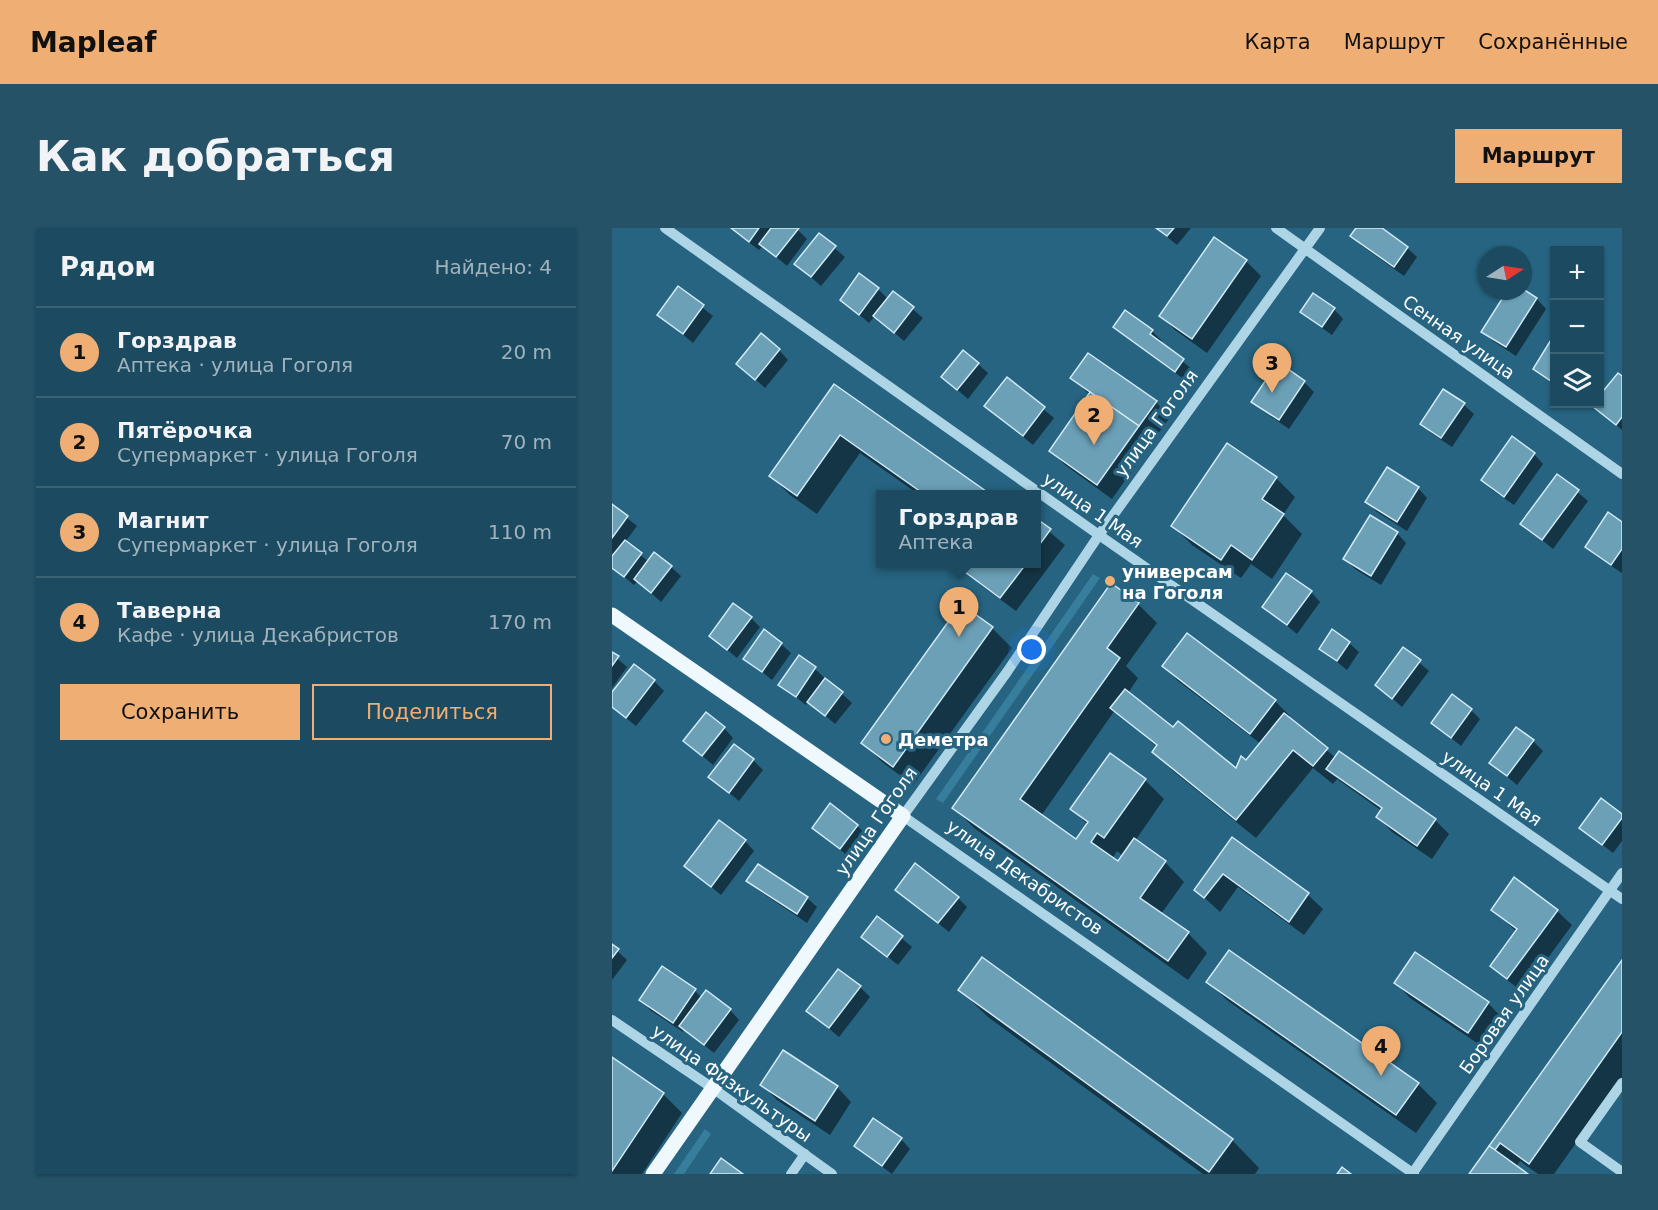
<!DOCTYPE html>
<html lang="ru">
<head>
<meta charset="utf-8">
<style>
	body { margin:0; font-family:"DejaVu Sans",sans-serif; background:#255267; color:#f1f3f6 }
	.controls { position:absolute; right:18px; top:18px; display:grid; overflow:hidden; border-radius:0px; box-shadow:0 2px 4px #0004 }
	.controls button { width:54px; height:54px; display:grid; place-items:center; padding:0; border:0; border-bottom:2px solid #3a6376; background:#1c4b61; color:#f1f3f6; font:30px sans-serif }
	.compass { position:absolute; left:866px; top:18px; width:54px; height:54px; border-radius:50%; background:#1c4b61; box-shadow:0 2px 4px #0004; rotate:78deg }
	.you { position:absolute; left:420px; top:422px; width:21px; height:21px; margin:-15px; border:4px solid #fff; border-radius:50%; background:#1a73e8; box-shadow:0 0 0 9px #1a73e833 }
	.badge { display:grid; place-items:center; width:39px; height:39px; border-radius:50%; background:#efae74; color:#111; font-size:20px; font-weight:700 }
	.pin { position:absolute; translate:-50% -50px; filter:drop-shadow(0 2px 3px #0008) }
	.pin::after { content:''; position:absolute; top:32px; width:21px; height:18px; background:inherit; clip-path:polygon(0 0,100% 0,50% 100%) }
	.popup { position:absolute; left:264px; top:262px; width:165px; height:78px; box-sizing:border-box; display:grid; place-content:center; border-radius:0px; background:#1c4b61; filter:drop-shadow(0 2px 4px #0005); font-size:20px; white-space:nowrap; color:#a0b3bd }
	.popup b { font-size:22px; color:#f1f3f6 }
	.popup::after { content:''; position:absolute; left:50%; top:100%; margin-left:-12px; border:12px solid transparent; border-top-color:#1c4b61 }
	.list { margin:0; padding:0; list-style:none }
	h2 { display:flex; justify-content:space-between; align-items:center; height:78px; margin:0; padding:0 24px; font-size:26px }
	h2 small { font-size:20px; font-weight:400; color:#a0b3bd }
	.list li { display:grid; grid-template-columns:39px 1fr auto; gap:18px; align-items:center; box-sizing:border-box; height:90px; padding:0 24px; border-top:2px solid #3a6376 }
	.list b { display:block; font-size:22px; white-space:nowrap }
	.list p { margin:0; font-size:20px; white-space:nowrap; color:#a0b3bd }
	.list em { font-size:20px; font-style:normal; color:#a0b3bd }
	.actions { display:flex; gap:12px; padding:18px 24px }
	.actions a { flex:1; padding:14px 0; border:2px solid #efae74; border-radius:0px; text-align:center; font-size:21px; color:#efae74 }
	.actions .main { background:#efae74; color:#111 }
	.icon { flex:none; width:33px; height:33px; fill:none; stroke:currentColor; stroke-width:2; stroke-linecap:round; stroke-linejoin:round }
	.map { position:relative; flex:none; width:1010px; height:946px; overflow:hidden; border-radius:0px }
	header { display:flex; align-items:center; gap:36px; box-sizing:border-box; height:84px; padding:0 30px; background:#efae74; color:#111 }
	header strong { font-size:28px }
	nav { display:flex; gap:33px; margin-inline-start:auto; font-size:21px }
	.intro { display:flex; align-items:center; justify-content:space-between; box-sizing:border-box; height:144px; padding:0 36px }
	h1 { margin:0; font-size:42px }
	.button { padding:15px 27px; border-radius:0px; background:#efae74; color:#111; font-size:21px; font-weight:700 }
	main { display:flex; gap:36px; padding:0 36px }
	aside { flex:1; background:#1c4b61; border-radius:0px; box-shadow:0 2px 4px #0004 }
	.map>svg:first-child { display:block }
</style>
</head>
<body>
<header>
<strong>Mapleaf</strong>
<nav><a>Карта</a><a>Маршрут</a><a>Сохранённые</a></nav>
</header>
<div class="intro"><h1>Как добраться</h1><a class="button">Маршрут</a></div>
<main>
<aside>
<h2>Рядом<small>Найдено: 4</small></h2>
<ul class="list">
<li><span class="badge">1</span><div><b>Горздрав</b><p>Аптека · улица Гоголя</p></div><em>20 m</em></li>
<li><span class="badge">2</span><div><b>Пятёрочка</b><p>Супермаркет · улица Гоголя</p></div><em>70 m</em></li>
<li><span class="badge">3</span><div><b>Магнит</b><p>Супермаркет · улица Гоголя</p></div><em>110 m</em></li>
<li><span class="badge">4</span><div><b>Таверна</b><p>Кафе · улица Декабристов</p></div><em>170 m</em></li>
</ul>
<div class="actions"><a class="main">Сохранить</a><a>Поделиться</a></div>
</aside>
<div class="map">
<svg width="1010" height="946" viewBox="0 0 1010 946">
	<rect width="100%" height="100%" fill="#266481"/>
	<g fill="#377e9d">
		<polygon points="481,346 488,350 331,575 324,571"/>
		<polygon points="93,901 99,906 72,946 62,946"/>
	</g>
	<g fill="#0007" fill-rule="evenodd">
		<polygon points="118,0 184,0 195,11 175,38 151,18 147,22"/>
		<polygon points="544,0 579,0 565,17"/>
		<polygon points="746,0 767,0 795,20 805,29 792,48 750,18 740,8"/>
		<polygon points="207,7 233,29 209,58 194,45"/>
		<polygon points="634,33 649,48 595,125 563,102 549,88"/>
		<polygon points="66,60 101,88 81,115 47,87"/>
		<polygon points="266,61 276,71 282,65 311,90 292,113 263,88 257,95 230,72"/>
		<polygon points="911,62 925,71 934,81 904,128 881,113 871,103 897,63"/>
		<polygon points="722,81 731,91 720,107 700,93 690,83"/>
		<polygon points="514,84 540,103 550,113 548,115 581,142 573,152 513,108 503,98"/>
		<polygon points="942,110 942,157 923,140"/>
		<polygon points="167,122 176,132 153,160 126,136"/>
		<polygon points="366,136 376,145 356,171 341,158"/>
		<polygon points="460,150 544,174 558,189 500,271 453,237 439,223 478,167"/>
		<polygon points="1010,150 1010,202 982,178 987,176"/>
		<polygon points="395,151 442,190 421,217 374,178"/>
		<polygon points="692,154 702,164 677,201 651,183 641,173"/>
		<polygon points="222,158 375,266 306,266 248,225 205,286 178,267 159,248"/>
		<polygon points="852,177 862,186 840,219 819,205 810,195"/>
		<polygon points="922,226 931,236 902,277 880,262 871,252"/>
		<polygon points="946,248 976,273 941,321 910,296"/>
		<polygon points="664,250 683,269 671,287 690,306 660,351 639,336 629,350 580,317 561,298"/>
		<polygon points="806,260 815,270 795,303 765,284 755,274"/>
		<polygon points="0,278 25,298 13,314 37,334 59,339 69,348 49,374 26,353 22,357 0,339"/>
		<polygon points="425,293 453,317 404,383 370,358 355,343 361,336 425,336"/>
		<polygon points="1010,296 1010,345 984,328 974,318"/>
		<polygon points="785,305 794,315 769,357 743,341 733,331"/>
		<polygon points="699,364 708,374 685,406 652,379"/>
		<path d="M 526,376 L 545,395 L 514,438 L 526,450 L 516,465 L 561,501 L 624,542 L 634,534 L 649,516 L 566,453 L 552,438 L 663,473 L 678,488 L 676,490 L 724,530 L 823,592 L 837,606 L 820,631 L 780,604 L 766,589 L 770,583 L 725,551 L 721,556 L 701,540 L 644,610 L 561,543 L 542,523 L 545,519 L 503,482 L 429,588 L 464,613 L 476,597 L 460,581 L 533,552 L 552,571 L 523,613 L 553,634 L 572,654 L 549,686 L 576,705 L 595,725 L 576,752 L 362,600 L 342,580 ZM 505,623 L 511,628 L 506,635 L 500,631 Z"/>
		<polygon points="349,378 380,400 400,420 301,557 270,534 251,515"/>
		<polygon points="139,390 148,399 125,430 99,408"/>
		<polygon points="737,415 747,424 735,442 709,421"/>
		<polygon points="169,416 179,425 160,452 133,430"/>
		<polygon points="791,421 817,443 790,479 765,457"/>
		<polygon points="0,426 15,439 0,460"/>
		<polygon points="203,441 240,475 223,496 197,473 194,477 168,457"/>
		<polygon points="42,453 52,463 24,498 0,479 0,467"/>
		<polygon points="859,482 868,491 849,518 821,495"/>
		<polygon points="112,500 121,510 101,537 73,513"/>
		<polygon points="921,513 931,523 905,557 879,535"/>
		<polygon points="141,532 151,542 127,573 98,549"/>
		<polygon points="1010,587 1010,613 1001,625 969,600"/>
		<polygon points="245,598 255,607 238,630 202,600"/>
		<polygon points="621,611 696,667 711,681 692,707 626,659 608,684 584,662"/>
		<polygon points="133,613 142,623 109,667 74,638"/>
		<polygon points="136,653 195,670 205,679 195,695 146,662"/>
		<polygon points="285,662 346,670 355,679 337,704"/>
		<polygon points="881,682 945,683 960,697 911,764 895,752 880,738 905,704"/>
		<polygon points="266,690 300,719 286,737 251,709"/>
		<polygon points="0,718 15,732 0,752"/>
		<polygon points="1010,734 1010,850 942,946 926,946 908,933 904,939 914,946 859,946"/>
		<polygon points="596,754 806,856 825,875 804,905 616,773"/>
		<polygon points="784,755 876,775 890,790 871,819 798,770"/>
		<polygon points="248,759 258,769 227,809 196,783"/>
		<polygon points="348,762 620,912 647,940 643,946 591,946 376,789"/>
		<polygon points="83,763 90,770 118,782 127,792 102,825 72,801 71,804 38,782 29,772"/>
		<polygon points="0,831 51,866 70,885 30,946 0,946"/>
		<polygon points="150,857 225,859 239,874 218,907 165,872"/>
		<polygon points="289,911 298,921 280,946 254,927 244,918"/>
	</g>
	<g fill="#6ba0b7" stroke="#d1eaf5" stroke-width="1.5">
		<polygon points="119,0 147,0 137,14"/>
		<polygon points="159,0 187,0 164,29 147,16"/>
		<polygon points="544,0 562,0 555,8"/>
		<polygon points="744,0 770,0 796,19 782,39 738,8"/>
		<polygon points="207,5 224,18 199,49 182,36"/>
		<polygon points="602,9 635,32 580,111 547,88"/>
		<polygon points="247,45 267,60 247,87 228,72"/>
		<polygon points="66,58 92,77 71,106 45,87"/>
		<polygon points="911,61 925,70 894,119 869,104 895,63 911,63"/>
		<polygon points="281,63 302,79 282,105 261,88"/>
		<polygon points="701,65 723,80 710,99 688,84"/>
		<polygon points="513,82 541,102 538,106 572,131 563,144 501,99"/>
		<polygon points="149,105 168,121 143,152 124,136"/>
		<polygon points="942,107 942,155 921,141"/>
		<polygon points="351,122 367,135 345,162 329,149"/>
		<polygon points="476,125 545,173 527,198 458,150"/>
		<polygon points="666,134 693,153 667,192 639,174"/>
		<polygon points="1006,145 1010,148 1010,189 1004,197 980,178 982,176 987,176 987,168"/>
		<polygon points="395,149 433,179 411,208 372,178"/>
		<polygon points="222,156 378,266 312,266 228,207 185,268 157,248"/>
		<polygon points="831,161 853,175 829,210 808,196"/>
		<polygon points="478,164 527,198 485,257 437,223"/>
		<polygon points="900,208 923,225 892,269 869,252"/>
		<polygon points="615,215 665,249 650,271 672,286 640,332 619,317 609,332 559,298"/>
		<polygon points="775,239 807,259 785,294 753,274"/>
		<polygon points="945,246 967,262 930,312 908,296"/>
		<polygon points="0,276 16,288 0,310"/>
		<polygon points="996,284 1010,294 1010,321 999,337 973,319"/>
		<polygon points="758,287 786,304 759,348 731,331"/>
		<polygon points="425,291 439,301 425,320"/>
		<polygon points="13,312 30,325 12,349 0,340 0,328"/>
		<polygon points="42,324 60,338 39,365 22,351"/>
		<polygon points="360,336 414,336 388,370 353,344"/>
		<polygon points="674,345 700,363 675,397 650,379"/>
		<polygon points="499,355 527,375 495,420 508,430 408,571 464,611 476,594 458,581 498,525 534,551 492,610 485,605 479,614 506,633 522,610 554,633 528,670 577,704 556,733 340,580"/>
		<polygon points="121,375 140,389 115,422 97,408"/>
		<polygon points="349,376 381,399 281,539 249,515"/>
		<polygon points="152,401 170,415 150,444 131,431"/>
		<polygon points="720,401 738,414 725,433 707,421"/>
		<polygon points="575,405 664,472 638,506 550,438"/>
		<polygon points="791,419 809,432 780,471 763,457"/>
		<polygon points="0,424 7,428 0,438"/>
		<polygon points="187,427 204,439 184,469 166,457"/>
		<polygon points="22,436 43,452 14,490 0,479 0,464"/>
		<polygon points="213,450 231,464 213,488 195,474"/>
		<polygon points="513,461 561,499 566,493 624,540 629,528 634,532 672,485 716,520 701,538 681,522 624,592 540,524 545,517 498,480"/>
		<polygon points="840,466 860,481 839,510 819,495"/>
		<polygon points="94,484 113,499 90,528 71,513"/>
		<polygon points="904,499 922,512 895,548 877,535"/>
		<polygon points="122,516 142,531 117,565 96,549"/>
		<polygon points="727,523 824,591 805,618 764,589 770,580 714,541"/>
		<polygon points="989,570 1010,586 1010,590 990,617 967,600"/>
		<polygon points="218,575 246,597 228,621 200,600"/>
		<polygon points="107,592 134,612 99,659 72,638"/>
		<polygon points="620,609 697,665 677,694 611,646 592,670 582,662"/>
		<polygon points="303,635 347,669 326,695 283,662"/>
		<polygon points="146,636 196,669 185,686 134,653"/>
		<polygon points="902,649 946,682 895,751 878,738 905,701 879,682"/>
		<polygon points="265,688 291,708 275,729 249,709"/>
		<polygon points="0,716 7,721 0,730"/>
		<polygon points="617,722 807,855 784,887 594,754"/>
		<polygon points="803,724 877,774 856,805 782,755"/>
		<polygon points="370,729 621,911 597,944 346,762"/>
		<polygon points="1010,732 1010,804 917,936 888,915 883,922 877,918"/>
		<polygon points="50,738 84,761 61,795 27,772"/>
		<polygon points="226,741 249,758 217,800 194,783"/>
		<polygon points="94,762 119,781 92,817 67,798"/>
		<polygon points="171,822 226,858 203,893 148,857"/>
		<polygon points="0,829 52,865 0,943"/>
		<polygon points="261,890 290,910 270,938 242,918"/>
		<polygon points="877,918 883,922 916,946 857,946"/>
		<polygon points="109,930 131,946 98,946"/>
		<polygon points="730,939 739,946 725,946"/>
	</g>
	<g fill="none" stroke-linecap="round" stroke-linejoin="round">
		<g stroke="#aed5e6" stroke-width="10">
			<polyline points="53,0 487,307 1010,671"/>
			<polyline points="664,0 1010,246"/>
			<polyline points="708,0 487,307 395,444 291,588 802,946"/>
			<polyline points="0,792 102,861 220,946"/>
			<polyline points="1010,855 968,914 1010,944"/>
			<polyline points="179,946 193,926"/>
			<polyline points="800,946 1010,645"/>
		</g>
		<polyline stroke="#eff8fd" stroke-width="15" points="0,387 291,588 41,946"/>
	</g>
	<g fill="#efae74" stroke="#266481" stroke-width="2">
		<circle cx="498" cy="353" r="6"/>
		<circle cx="274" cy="511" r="6"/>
	</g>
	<g text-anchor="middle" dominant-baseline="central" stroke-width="6" stroke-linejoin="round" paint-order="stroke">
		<g font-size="18" fill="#fff" stroke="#266481">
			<text transform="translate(847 109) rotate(35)">Сенная улица</text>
			<text transform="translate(544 195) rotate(-54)">улица Гоголя</text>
			<text transform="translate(481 282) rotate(35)">улица 1 Мая</text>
			<text transform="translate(880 560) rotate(35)">улица 1 Мая</text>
			<text transform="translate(264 593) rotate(-55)">улица Гоголя</text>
			<text transform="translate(413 649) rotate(35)">улица Декабристов</text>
			<text transform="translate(892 786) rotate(-55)">Боровая улица</text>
			<text transform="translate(120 855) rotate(35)">улица Физкультуры</text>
		</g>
		<g font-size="18" font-weight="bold" fill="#fff" stroke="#266481" text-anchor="start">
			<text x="510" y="343">универсам<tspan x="510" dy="21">на Гоголя</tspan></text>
			<text x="286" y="511">Деметра</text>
		</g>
	</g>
</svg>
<div class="controls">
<button>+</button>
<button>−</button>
<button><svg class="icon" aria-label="layers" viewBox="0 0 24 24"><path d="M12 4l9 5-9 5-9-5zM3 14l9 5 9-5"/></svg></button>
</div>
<svg class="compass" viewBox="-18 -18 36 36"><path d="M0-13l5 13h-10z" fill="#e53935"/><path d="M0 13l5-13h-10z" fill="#a0b3bd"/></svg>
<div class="you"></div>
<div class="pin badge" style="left:347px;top:409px">1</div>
<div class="popup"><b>Горздрав</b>Аптека</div>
<div class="pin badge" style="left:482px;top:217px">2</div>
<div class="pin badge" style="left:660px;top:165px">3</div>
<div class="pin badge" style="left:769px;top:848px">4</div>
</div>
</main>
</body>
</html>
